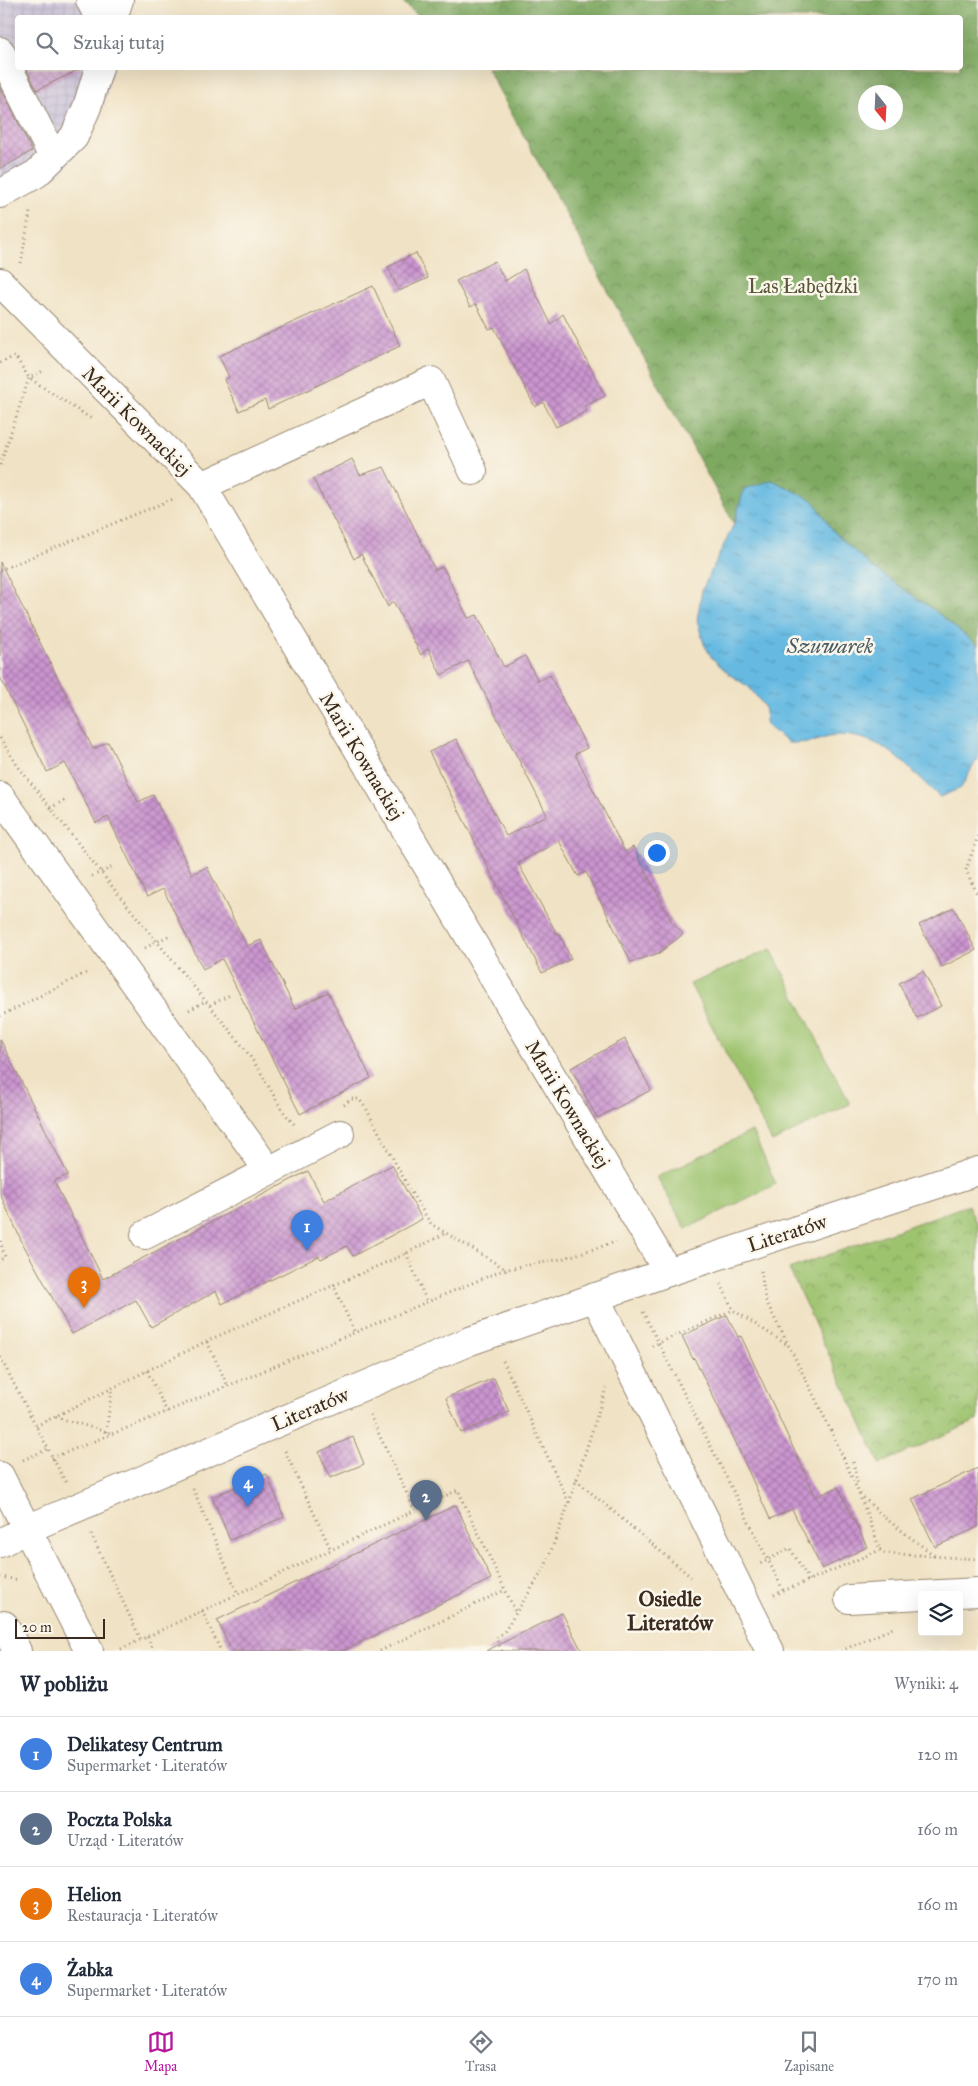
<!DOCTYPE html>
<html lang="pl">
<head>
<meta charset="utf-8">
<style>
	body { margin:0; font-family:"IM FELL Great Primer",serif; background:#f6f6f7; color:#1f2937 }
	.controls { position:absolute; right:15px; bottom:15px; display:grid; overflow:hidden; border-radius:5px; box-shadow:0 5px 20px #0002 }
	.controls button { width:45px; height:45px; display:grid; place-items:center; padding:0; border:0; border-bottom:1px solid #e0e1e3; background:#fff; color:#1f2937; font:25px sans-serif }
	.compass { position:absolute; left:858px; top:85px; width:45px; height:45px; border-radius:50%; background:#fff; box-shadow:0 5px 20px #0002; rotate:162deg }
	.scale { position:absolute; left:15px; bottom:12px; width:90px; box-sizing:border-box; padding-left:5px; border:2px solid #3b2a1e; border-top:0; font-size:14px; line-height:18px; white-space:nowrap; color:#3b2a1e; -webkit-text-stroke:4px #fbf7ec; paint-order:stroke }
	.you { position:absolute; left:656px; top:852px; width:18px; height:18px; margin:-12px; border:4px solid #fff; border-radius:50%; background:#1a73e8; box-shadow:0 0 0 8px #1a73e833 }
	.badge { display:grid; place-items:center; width:32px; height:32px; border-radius:50%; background:#b5179e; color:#fff; font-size:16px; font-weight:700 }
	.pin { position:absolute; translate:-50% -41px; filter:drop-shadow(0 1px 2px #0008) }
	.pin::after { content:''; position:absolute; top:26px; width:18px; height:15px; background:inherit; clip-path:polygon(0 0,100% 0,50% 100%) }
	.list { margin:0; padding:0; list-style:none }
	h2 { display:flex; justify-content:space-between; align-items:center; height:65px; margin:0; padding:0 20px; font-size:21px }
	h2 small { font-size:16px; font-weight:400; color:#747a83 }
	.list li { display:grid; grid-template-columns:32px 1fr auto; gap:15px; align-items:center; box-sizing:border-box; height:75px; padding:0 20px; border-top:1px solid #e0e1e3 }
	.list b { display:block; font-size:19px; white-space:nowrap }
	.list p { margin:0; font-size:16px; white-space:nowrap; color:#747a83 }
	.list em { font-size:16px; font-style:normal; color:#747a83 }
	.icon { flex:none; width:28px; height:28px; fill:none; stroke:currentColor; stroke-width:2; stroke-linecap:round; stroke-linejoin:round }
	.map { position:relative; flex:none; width:978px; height:1651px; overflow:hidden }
	.search { position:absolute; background:#fff; box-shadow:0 5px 20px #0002; left:15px; right:15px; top:15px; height:55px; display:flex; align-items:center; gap:12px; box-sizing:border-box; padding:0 18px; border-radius:5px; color:#747a83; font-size:19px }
	.sheet { height:365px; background:#fff }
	nav { display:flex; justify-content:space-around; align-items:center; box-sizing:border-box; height:70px; border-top:1px solid #e0e1e3; background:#fff; font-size:14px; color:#747a83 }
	nav a { display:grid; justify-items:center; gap:2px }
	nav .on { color:#b5179e }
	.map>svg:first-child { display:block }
</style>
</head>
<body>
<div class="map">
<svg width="978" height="1651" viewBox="0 0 978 1651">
	<defs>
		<pattern id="industrial-grid" width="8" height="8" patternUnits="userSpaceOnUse" patternTransform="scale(1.25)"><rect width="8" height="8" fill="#c8c0d8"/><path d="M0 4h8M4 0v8" fill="none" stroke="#ada5b9"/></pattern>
		<pattern id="forest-crowns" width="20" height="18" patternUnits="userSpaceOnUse" patternTransform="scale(1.25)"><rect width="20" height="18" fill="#7ea961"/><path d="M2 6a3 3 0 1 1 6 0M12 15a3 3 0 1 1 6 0" fill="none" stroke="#688a4f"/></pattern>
		<pattern id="park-crowns" width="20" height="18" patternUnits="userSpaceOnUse" patternTransform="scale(1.25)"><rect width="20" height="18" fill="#9dc36e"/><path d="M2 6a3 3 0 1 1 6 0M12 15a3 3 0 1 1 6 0" fill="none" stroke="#819f5a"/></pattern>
		<pattern id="water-ripples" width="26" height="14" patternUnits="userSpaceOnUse" patternTransform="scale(1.25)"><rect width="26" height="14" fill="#66bae2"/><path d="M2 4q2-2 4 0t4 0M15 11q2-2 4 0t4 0" fill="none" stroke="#5597b7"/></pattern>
		<pattern id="building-cross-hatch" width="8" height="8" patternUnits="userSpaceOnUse" patternTransform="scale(1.25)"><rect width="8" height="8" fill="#cb95d0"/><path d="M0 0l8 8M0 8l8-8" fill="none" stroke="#a67aa8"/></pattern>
	</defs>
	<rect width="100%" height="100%" fill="#fbf7ec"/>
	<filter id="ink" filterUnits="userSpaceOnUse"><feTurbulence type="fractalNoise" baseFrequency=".02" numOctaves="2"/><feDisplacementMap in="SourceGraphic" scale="10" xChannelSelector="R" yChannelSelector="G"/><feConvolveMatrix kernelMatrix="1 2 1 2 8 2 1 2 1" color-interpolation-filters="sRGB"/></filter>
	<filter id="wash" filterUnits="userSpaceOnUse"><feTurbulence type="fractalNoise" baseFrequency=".0096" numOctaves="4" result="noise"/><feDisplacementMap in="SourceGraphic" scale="20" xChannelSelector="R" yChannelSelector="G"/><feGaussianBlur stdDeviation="1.12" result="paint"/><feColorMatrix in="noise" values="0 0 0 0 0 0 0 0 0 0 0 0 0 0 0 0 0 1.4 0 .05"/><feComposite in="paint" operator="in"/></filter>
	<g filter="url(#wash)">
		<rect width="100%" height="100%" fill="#f0e2c4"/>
		<polygon fill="url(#industrial-grid)" points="0,0 132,0 127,17 18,18 18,68 113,68 104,103 79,152 58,175 0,207"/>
		<g fill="#9dc36e" stroke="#6c7646">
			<polygon points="771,949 850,1104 772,1142 690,984"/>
			<polygon points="752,1131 776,1184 686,1229 657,1177"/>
		</g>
		<path fill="url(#forest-crowns)" stroke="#5c6a40" fill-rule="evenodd" d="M 401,0 L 978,0 L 978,646 L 934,610 L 873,568 L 834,532 L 812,500 L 772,480 L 744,489 L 734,524 L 487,68 L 960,68 L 960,18 L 420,18 ZM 866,92 L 896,92 L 896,122 L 866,122 Z"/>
		<polygon fill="url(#park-crowns)" stroke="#6c7646" points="968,1205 978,1227 978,1420 880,1464 789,1269"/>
		<path fill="url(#water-ripples)" stroke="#507280" d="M 772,480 L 813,500 L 834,532 L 873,568 L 934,610 L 978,646 L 978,761 L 976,761 L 961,788 L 940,797 C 905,767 887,734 834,735 C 825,736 816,741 807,742 C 801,743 795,743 788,743 L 767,726 L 764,706 L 749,687 L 730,675 L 712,658 L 704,644 L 697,620 L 702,590 L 734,524 L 744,489 Z"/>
		<g id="blocks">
			<g fill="url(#building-cross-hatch)">
				<polygon points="26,68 82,68 37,90"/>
				<polygon points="0,86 32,151 0,169"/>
				<polygon points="416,253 428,278 399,291 388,267"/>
				<polygon points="495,261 505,281 524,269 551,324 563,314 605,396 584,406 587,411 556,427 543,402 535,407 494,327 489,329 476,304 470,307 456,281"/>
				<polygon points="373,286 400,346 268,409 265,400 239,411 224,380 229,377 219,356"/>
				<polygon points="352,459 360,475 384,467 435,570 443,567 468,618 477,615 504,667 525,656 538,681 550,675 587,748 575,754 625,852 633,847 672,922 683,934 659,953 631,962 586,872 578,876 559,841 518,863 557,934 559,933 571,959 542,973 429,752 456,739 506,836 547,815 468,661 441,675 428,648 421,655 393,601 388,607 361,554 354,559 313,479"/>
				<polygon points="0,562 93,749 108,742 138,802 153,795 192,874 207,867 247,946 261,940 295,1009 328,992 371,1078 300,1114 222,959 203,969 163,889 147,897 108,817 96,823 65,763 47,772 0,677"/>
				<polygon points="954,908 976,950 942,967 919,925"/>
				<polygon points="923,971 941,1006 917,1018 899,983"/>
				<polygon points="0,1039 68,1175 54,1181 103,1279 308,1171 324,1201 392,1165 422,1219 353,1256 347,1246 321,1259 319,1256 222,1304 216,1291 151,1327 136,1300 72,1334 22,1242 0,1194"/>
				<polygon points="625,1039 651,1090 597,1118 571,1068"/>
				<polygon points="727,1315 738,1337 741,1336 816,1497 838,1487 867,1547 822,1569 792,1509 770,1519 730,1430 694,1358 693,1359 682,1336"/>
				<polygon points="494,1378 509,1412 461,1433 446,1398"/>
				<polygon points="353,1437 364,1464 330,1478 319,1452"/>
				<polygon points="978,1468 978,1527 935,1547 912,1499"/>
				<polygon points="267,1474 284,1517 230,1540 212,1497"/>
				<polygon points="456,1505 491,1579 343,1651 232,1651 217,1620"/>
				<polygon points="562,1613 582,1651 486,1651"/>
			</g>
		</g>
	</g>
	<g filter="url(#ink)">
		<use href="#blocks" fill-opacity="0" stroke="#968671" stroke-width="1"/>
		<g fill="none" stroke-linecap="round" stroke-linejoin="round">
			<defs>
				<g id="minor">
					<polyline points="90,0 99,18"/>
					<polyline points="113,18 119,0"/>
					<polyline points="0,51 53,157"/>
					<polyline points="0,194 36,174 74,137 87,107 99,68"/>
					<polyline points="0,282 202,486 668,1272"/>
					<polyline points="202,486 431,381 473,471"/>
					<polyline points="0,796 268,1170"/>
					<polyline points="145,1235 340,1134"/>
					<polyline points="595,1297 770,1651"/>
					<polyline points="0,1476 89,1651"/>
					<polyline points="0,1543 27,1529 470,1341 668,1272 978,1171"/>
					<polyline points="849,1599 978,1592"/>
					<polyline points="4,1625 17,1651"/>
				</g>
			</defs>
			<use href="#minor" stroke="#968671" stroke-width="30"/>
			<g stroke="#968671" stroke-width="3" stroke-dasharray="1 4" stroke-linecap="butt">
				<polyline points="21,263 30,212"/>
				<polyline points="0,363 15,356 29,378 93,420"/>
				<polyline points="0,465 29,378 45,370"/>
				<polyline points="0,570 173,499"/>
				<polyline points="0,738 17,765 118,894 245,1049 261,1073 282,1110 294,1124"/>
				<polyline points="50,808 65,800"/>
				<polyline points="978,836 966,870 978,896"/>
				<polyline points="92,876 113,867"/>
				<polyline points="145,948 170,935"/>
				<polyline points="210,1005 230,995"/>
				<polyline points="189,1010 206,1001"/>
				<polyline points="0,1016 86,973"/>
				<polyline points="344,1105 351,1099 359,1099 367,1110 411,1192 431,1224 507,1270"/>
				<polyline points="0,1241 5,1257 0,1260"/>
				<polyline points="406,1253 427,1302"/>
				<path d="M 761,1271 L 765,1299 C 806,1381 851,1463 880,1550"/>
				<polyline points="333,1284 355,1333"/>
				<polyline points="721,1284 733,1310 786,1344"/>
				<polyline points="643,1312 768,1560 760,1564"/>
				<polyline points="207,1342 228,1386"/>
				<polyline points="652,1346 733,1310"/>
				<polyline points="0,1357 66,1483"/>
				<polyline points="503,1361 569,1503"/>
				<polyline points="147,1371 167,1412"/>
				<polyline points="370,1415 414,1509"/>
				<polyline points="56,1417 110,1433"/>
				<polyline points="36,1426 211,1339 401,1256 446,1233"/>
				<polyline points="106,1432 112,1389"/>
				<polyline points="285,1451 331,1550"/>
				<polyline points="52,1458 142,1422 503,1270 561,1259 616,1242"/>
				<polyline points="23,1460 48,1449"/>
				<polyline points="853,1462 858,1486"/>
				<polyline points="576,1480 691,1577"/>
				<polyline points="193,1489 238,1594"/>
				<polyline points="860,1494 885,1518 935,1556"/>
				<polyline points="91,1534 141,1640"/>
				<polyline points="0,1577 19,1580"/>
				<polyline points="783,1590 768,1560 790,1548 809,1580"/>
				<polyline points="774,1595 880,1550 884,1553 978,1559"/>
				<polyline points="202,1611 221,1651"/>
				<polyline points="147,1637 154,1651"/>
				<polyline points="121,1649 458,1490 516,1613"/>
				<polyline points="380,1651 505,1590"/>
				<polyline points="502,1651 496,1638 504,1632 545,1567 569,1503 606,1388"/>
				<polyline points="841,1651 893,1628"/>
			</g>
			<use href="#minor" stroke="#fff" stroke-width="28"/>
		</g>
	</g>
	<g text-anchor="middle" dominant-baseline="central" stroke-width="5" stroke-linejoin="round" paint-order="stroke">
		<g font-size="20" fill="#585836" stroke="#fbf7ec">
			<text x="803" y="286">Las Łabędzki</text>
		</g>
		<g font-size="20" fill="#3b2a1e" stroke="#fbf7ec">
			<text transform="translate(137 421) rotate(45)">Marii Kownackiej</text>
			<text transform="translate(362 756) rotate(59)">Marii Kownackiej</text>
			<text transform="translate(568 1104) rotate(59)">Marii Kownackiej</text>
			<text transform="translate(787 1233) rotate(-18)">Literatów</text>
			<text transform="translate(310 1409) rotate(-23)">Literatów</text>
		</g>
		<g font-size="21" font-style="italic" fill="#4a5c63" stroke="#fbf7ec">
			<text x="830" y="646">Szuwarek</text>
		</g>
		<g font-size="21" font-weight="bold" fill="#3b2a1e" stroke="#fbf7ec">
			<text x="670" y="1599">Osiedle<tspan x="670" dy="24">Literatów</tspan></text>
		</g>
	</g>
</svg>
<div class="controls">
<button><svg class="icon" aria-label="layers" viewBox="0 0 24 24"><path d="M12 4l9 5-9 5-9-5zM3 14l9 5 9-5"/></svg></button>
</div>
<svg class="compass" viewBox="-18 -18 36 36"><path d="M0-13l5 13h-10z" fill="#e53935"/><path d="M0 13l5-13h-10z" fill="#747a83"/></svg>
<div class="scale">20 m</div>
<div class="you"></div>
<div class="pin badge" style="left:307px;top:1251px;background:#3f7fe0">1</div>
<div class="pin badge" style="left:426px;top:1521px;background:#5c6f8a">2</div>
<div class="pin badge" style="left:84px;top:1308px;background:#e8710a">3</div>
<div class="pin badge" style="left:248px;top:1507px;background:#3f7fe0">4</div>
<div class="search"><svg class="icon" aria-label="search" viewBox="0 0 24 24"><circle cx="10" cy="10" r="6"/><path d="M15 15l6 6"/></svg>Szukaj tutaj</div>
</div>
<section class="sheet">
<h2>W pobliżu<small>Wyniki: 4</small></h2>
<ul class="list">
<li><span class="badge" style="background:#3f7fe0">1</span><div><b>Delikatesy Centrum</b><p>Supermarket · Literatów</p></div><em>120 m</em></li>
<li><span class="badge" style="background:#5c6f8a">2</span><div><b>Poczta Polska</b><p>Urząd · Literatów</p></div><em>160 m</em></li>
<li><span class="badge" style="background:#e8710a">3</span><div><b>Helion</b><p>Restauracja · Literatów</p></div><em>160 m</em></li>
<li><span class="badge" style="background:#3f7fe0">4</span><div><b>Żabka</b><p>Supermarket · Literatów</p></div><em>170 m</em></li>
</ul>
</section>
<nav>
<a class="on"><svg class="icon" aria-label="map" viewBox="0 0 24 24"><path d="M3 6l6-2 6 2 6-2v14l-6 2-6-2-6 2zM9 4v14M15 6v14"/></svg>Mapa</a>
<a><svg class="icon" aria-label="directions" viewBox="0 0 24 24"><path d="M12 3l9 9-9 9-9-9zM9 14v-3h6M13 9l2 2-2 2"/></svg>Trasa</a>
<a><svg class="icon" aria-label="saved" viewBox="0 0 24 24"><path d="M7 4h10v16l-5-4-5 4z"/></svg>Zapisane</a>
</nav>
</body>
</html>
